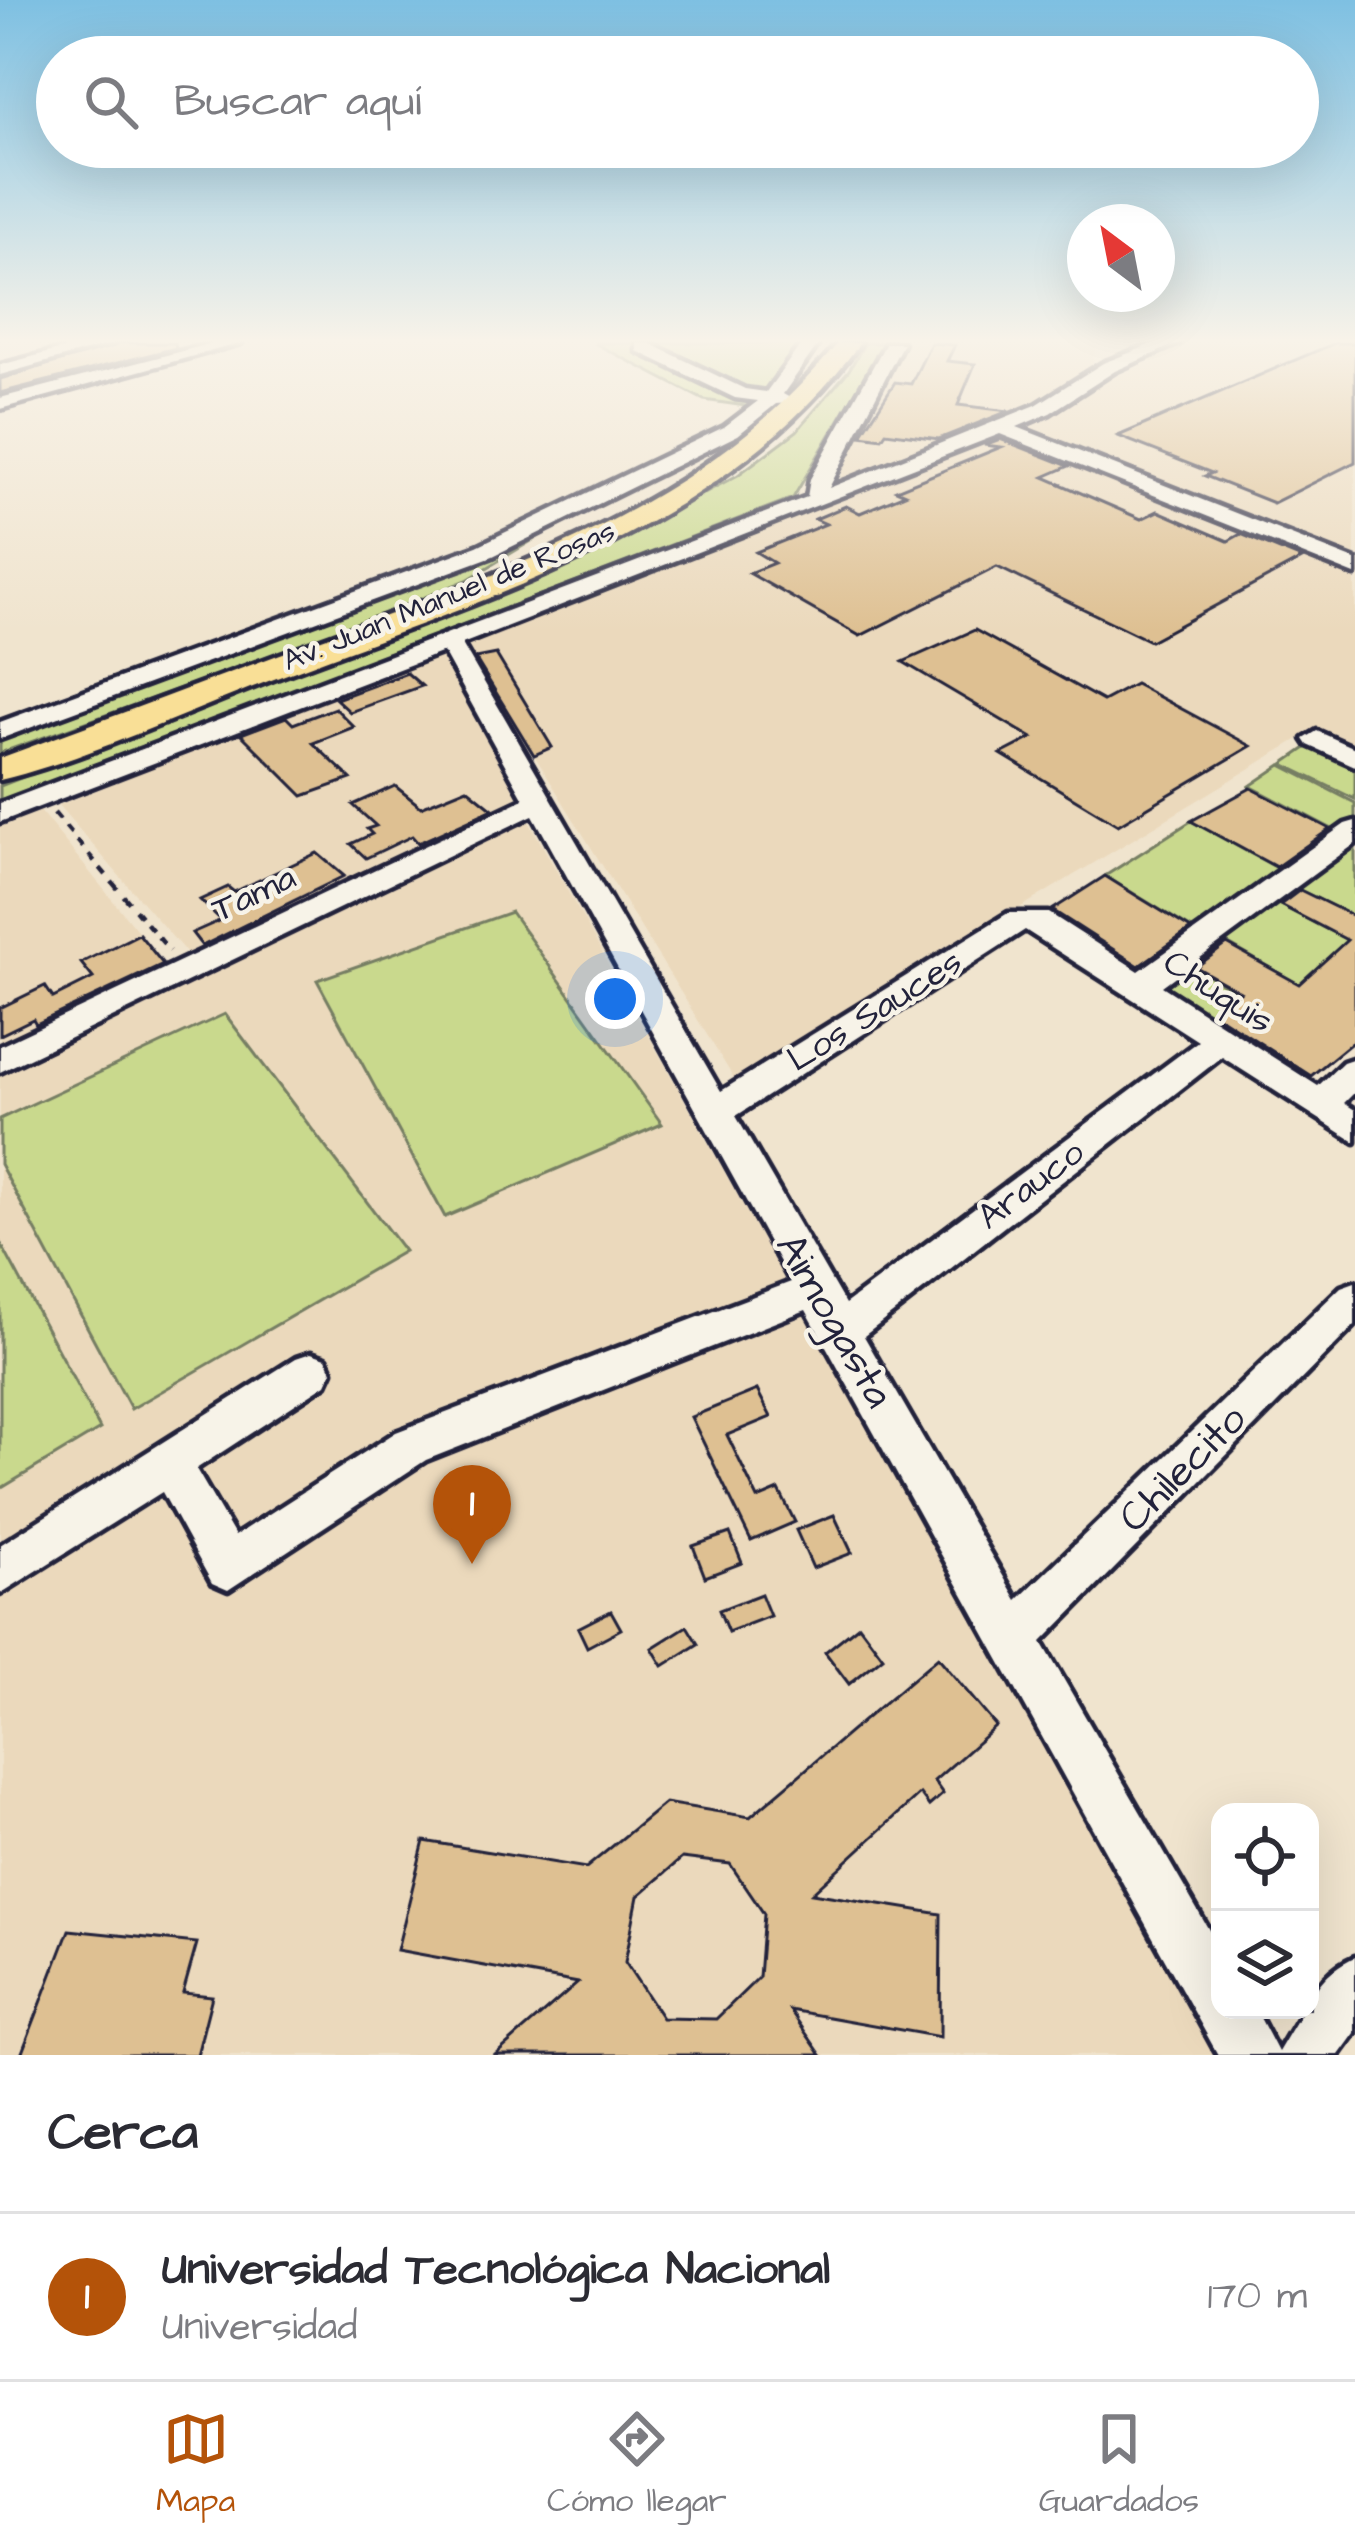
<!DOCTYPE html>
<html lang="es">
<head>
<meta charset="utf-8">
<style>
	body { margin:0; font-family:"Architects Daughter",sans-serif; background:#f2f2f3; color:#2b2b33 }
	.controls { position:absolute; right:36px; bottom:36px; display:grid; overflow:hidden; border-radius:24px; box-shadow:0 12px 48px #0002 }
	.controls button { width:108px; height:108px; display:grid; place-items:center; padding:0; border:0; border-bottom:3px solid #e1e1e2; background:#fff; color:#2b2b33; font:60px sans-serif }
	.compass { position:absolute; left:1067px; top:204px; width:108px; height:108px; border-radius:50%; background:#fff; box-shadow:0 12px 48px #0002; rotate:328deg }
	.you { position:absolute; left:615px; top:999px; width:42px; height:42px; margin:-30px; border:9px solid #fff; border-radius:50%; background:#1a73e8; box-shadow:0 0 0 18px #1a73e833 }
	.badge { display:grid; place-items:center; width:78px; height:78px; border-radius:50%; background:#b45309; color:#fff; font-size:39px; font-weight:700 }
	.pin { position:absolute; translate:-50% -99px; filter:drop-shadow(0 3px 6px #0008) }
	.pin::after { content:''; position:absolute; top:63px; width:42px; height:36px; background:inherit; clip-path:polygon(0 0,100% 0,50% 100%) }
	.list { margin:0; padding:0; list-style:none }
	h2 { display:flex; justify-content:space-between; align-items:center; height:156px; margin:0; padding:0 48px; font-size:51px }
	h2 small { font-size:39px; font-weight:400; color:#7c7c81 }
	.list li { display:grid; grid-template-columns:78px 1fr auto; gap:36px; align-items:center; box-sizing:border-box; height:168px; padding:0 48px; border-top:3px solid #e1e1e2 }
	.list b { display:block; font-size:45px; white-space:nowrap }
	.list p { margin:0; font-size:39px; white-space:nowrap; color:#7c7c81 }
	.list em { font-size:39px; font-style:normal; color:#7c7c81 }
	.icon { flex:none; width:66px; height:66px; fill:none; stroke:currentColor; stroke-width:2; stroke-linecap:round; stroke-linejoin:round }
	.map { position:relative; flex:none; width:1355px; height:2055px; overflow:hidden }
	.search { position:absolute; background:#fff; box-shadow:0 12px 48px #0002; left:36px; right:36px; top:36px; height:132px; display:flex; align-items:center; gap:30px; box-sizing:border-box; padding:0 42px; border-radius:66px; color:#7c7c81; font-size:45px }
	.sheet { height:324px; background:#fff }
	nav { display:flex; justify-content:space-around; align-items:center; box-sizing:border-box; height:168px; border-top:3px solid #e1e1e2; background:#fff; font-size:33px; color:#7c7c81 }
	nav a { display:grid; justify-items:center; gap:6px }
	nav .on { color:#b45309 }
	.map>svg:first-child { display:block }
</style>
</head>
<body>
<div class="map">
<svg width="1355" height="2055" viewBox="0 0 1355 2055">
	<rect width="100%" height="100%" fill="#f0e4ce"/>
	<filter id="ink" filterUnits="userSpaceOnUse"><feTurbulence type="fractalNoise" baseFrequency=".00833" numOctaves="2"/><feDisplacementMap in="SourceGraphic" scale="24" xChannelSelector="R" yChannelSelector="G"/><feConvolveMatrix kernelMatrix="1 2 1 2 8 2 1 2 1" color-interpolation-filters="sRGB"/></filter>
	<g filter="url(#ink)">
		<g fill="#ebd9bc">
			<polygon points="903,343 1098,343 1091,368 1039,401 840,481 856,433"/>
			<polygon points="1185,343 1355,343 1355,752 1312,731 735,1080 466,645 1020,423"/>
			<polygon points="440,655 518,797 189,956 58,805"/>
			<polygon points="40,811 167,967 0,1047 0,827"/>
			<polygon points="526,816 1217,2055 0,2055 0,1073"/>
		</g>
		<g fill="#c9d98d" stroke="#767e64" stroke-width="3">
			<polygon points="594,343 805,343 769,392 752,407 704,400"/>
			<polygon points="865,343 884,343 793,498 0,802 0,786 573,563 738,475 797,431 849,370"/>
			<polygon points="581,511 467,580 354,626 0,753 0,736 394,593"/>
			<polygon points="1312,744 1355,764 1355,799 1283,764"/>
			<polygon points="1281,765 1355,803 1355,822 1338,832 1250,786"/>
			<polygon points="1191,821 1292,876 1355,831 1355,917 1283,882 1205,937 1105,876"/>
			<polygon points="1263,896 1347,940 1355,933 1355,1017 1213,935"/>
			<polygon points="511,912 662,1124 445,1217 317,980"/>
			<polygon points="1180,958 1237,993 1200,1024 1139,987"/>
			<polygon points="225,1014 404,1251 131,1409 0,1164 0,1119"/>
			<polygon points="0,1242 100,1429 0,1489"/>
		</g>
		<g fill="#dec092" stroke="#22223b" stroke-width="3" fill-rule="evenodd">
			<polygon points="118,343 175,343 176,348 0,393 0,379"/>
			<polygon points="931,343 955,345 947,361 975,364 958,405 1009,411 939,439 886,432 882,438 861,435 895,382 911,384"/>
			<polygon points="1335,343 1355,343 1355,462 1273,503 1205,476 1212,473 1118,436"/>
			<polygon points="1000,439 1069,466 1044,477 1141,519 1158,511 1228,541 1241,534 1302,559 1150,641 997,567 860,636 749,573 774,563 756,552 826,524 815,519 846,506 860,513 905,494 896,490 1001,447 984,445"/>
			<polygon points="975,630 1103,701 1135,684 1251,746 1118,825 1001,754 1032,738 903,662"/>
			<polygon points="496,654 552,747 534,755 475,658"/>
			<polygon points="407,673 422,686 350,712 336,699"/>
			<polygon points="335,708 354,727 313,743 351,779 303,796 241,734 286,717 293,724"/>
			<polygon points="395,786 421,807 467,788 493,809 418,843 412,836 366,858 351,844 372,834 367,829 376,826 353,805"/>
			<polygon points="1251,788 1330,829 1276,867 1191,821"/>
			<polygon points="317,853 344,876 202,946 192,933 221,920 200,900 228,887 234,892"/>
			<polygon points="1105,876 1137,896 1191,929 1139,966 1052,910"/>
			<polygon points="1300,890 1355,917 1355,1040 1311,1076 1213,1013 1240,992 1196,967 1227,944 1299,984 1347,940 1280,905"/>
			<polygon points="139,934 163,964 36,1024 33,1019 0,1035 0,1008 45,986 53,998 93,978 81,963"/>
			<polygon points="757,1390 771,1417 727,1435 758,1499 779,1490 795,1522 751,1541 691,1417"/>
			<polygon points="834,1515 852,1553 813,1568 796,1530"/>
			<polygon points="730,1533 742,1563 705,1577 693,1546"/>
			<polygon points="761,1594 770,1616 728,1632 719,1610"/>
			<polygon points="611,1611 621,1629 587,1647 578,1628"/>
			<polygon points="859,1625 883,1657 849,1684 825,1652"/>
			<polygon points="687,1626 698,1644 663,1666 652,1648"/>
			<path d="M 938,1657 L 996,1726 L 934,1781 L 943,1794 L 929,1806 L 920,1794 L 812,1893 L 941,1914 L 940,2037 L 790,2010 L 821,2055 L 495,2055 L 578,1983 L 397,1950 L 424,1841 L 586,1868 L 665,1803 L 750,1817 ZM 682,1858 L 730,1864 L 764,1914 L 759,1977 L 716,2019 L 662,2018 L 625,1962 L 638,1896 Z"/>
			<polygon points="69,1930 197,1943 183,1993 212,1996 197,2055 21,2055"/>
		</g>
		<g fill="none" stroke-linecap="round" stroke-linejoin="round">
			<defs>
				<g id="minor">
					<polygon points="85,343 114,343 0,375 0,365"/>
					<polygon points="213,343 241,343 0,409 0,398"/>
					<polygon points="637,343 649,343 745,389 766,392 802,343 819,343 783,394 792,399 789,403 776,404 738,435 493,556 0,739 0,722 477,546 724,427 758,401 735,398 637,351"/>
					<path d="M 886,343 L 903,343 L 829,488 L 1036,405 L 1103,363 L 1155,343 L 1179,343 L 1115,371 L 1050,413 L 1017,427 L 1355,560 L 1355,575 L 1000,434 L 462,644 L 721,1091 L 1008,913 L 1049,913 L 1139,971 L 1345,824 L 1355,821 L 1355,844 L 1162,986 L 1318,1086 L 1343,1062 L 1355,1058 L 1355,1092 L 1344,1103 L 1355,1110 L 1355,1142 L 1222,1057 L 864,1336 L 1017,1600 L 1341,1287 L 1355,1282 L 1355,1325 L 1042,1642 L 1220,1949 L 1220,2010 L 1256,2010 L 1278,2052 L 1303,2010 L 1310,2010 C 1311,1986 1334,1966 1355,1957 L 1355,2033 L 1339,2055 L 1218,2055 L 806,1310 L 426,1460 L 228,1590 L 212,1583 L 162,1492 L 0,1594 L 0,1545 L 296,1358 L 311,1353 L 326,1358 L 332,1371 L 326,1384 L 196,1469 L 235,1536 L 396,1432 L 791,1282 L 533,815 L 0,1072 L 0,1046 L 524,799 L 443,652 L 0,822 L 0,803 L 807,497 L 810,479 ZM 1025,930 L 1198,1041 L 845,1304 L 736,1116 Z"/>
					<polygon points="1317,731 1355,748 1355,766 1308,745 1304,739"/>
				</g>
				<path id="major" d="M 838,343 L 860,343 C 720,534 477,601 266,682 C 182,714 86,759 0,780 L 0,758 C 105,720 210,680 316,641 C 508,571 705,506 838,343 Z"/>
			</defs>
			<use href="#minor" stroke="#22223b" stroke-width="9"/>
			<use href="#major" stroke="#22223b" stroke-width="9"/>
			<polyline stroke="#22223b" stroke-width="4.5" stroke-dasharray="9 9" stroke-linecap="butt" points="54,813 170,951"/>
			<use href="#minor" fill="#f7f3e8" fill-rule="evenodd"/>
			<use href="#major" fill="#f9df96" fill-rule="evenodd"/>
		</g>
	</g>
	<linearGradient id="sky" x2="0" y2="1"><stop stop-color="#7ec0e2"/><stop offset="0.54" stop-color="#f8f3e9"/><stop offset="1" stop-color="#f8f3e9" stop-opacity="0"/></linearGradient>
	<rect width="1355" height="631" fill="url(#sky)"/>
	<g text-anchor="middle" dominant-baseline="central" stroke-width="9" stroke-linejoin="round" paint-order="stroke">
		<g font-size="30" fill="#22223b" stroke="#f7f3e8">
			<text transform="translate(449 596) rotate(-22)">Av. Juan Manuel de Rosas</text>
		</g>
		<g font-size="36" fill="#22223b" stroke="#f7f3e8">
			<text transform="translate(254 894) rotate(-25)">Tama</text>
			<text transform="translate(1218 992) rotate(33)">Chuquis</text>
			<text transform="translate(875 1011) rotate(-32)">Los Sauces</text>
			<text transform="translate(1031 1185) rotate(-37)">Arauco</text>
		</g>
		<g font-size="42" fill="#22223b" stroke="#f7f3e8">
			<text transform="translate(834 1321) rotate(60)">Aimogasta</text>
			<text transform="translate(1183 1469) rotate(-45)">Chilecito</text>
		</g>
	</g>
</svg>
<div class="controls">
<button><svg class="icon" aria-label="locate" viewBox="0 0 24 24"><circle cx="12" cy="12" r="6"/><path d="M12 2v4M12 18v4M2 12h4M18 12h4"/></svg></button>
<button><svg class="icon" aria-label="layers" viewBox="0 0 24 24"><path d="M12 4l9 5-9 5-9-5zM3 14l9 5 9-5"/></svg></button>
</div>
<svg class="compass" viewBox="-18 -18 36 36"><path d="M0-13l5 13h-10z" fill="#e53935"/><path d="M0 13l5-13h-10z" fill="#7c7c81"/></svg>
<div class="you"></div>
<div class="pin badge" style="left:472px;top:1564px">1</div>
<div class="search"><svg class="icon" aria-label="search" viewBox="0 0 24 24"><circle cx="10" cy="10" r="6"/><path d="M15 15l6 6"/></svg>Buscar aquí</div>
</div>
<section class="sheet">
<h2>Cerca<small></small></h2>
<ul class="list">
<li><span class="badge">1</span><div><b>Universidad Tecnológica Nacional</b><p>Universidad</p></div><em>170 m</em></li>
</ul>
</section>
<nav>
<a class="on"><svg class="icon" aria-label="map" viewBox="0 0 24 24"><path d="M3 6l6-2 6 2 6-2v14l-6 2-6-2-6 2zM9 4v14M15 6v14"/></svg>Mapa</a>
<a><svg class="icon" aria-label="directions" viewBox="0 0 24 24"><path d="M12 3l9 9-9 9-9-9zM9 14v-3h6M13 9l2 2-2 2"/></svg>Cómo llegar</a>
<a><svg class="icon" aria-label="saved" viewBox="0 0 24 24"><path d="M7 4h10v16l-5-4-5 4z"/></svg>Guardados</a>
</nav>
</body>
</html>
